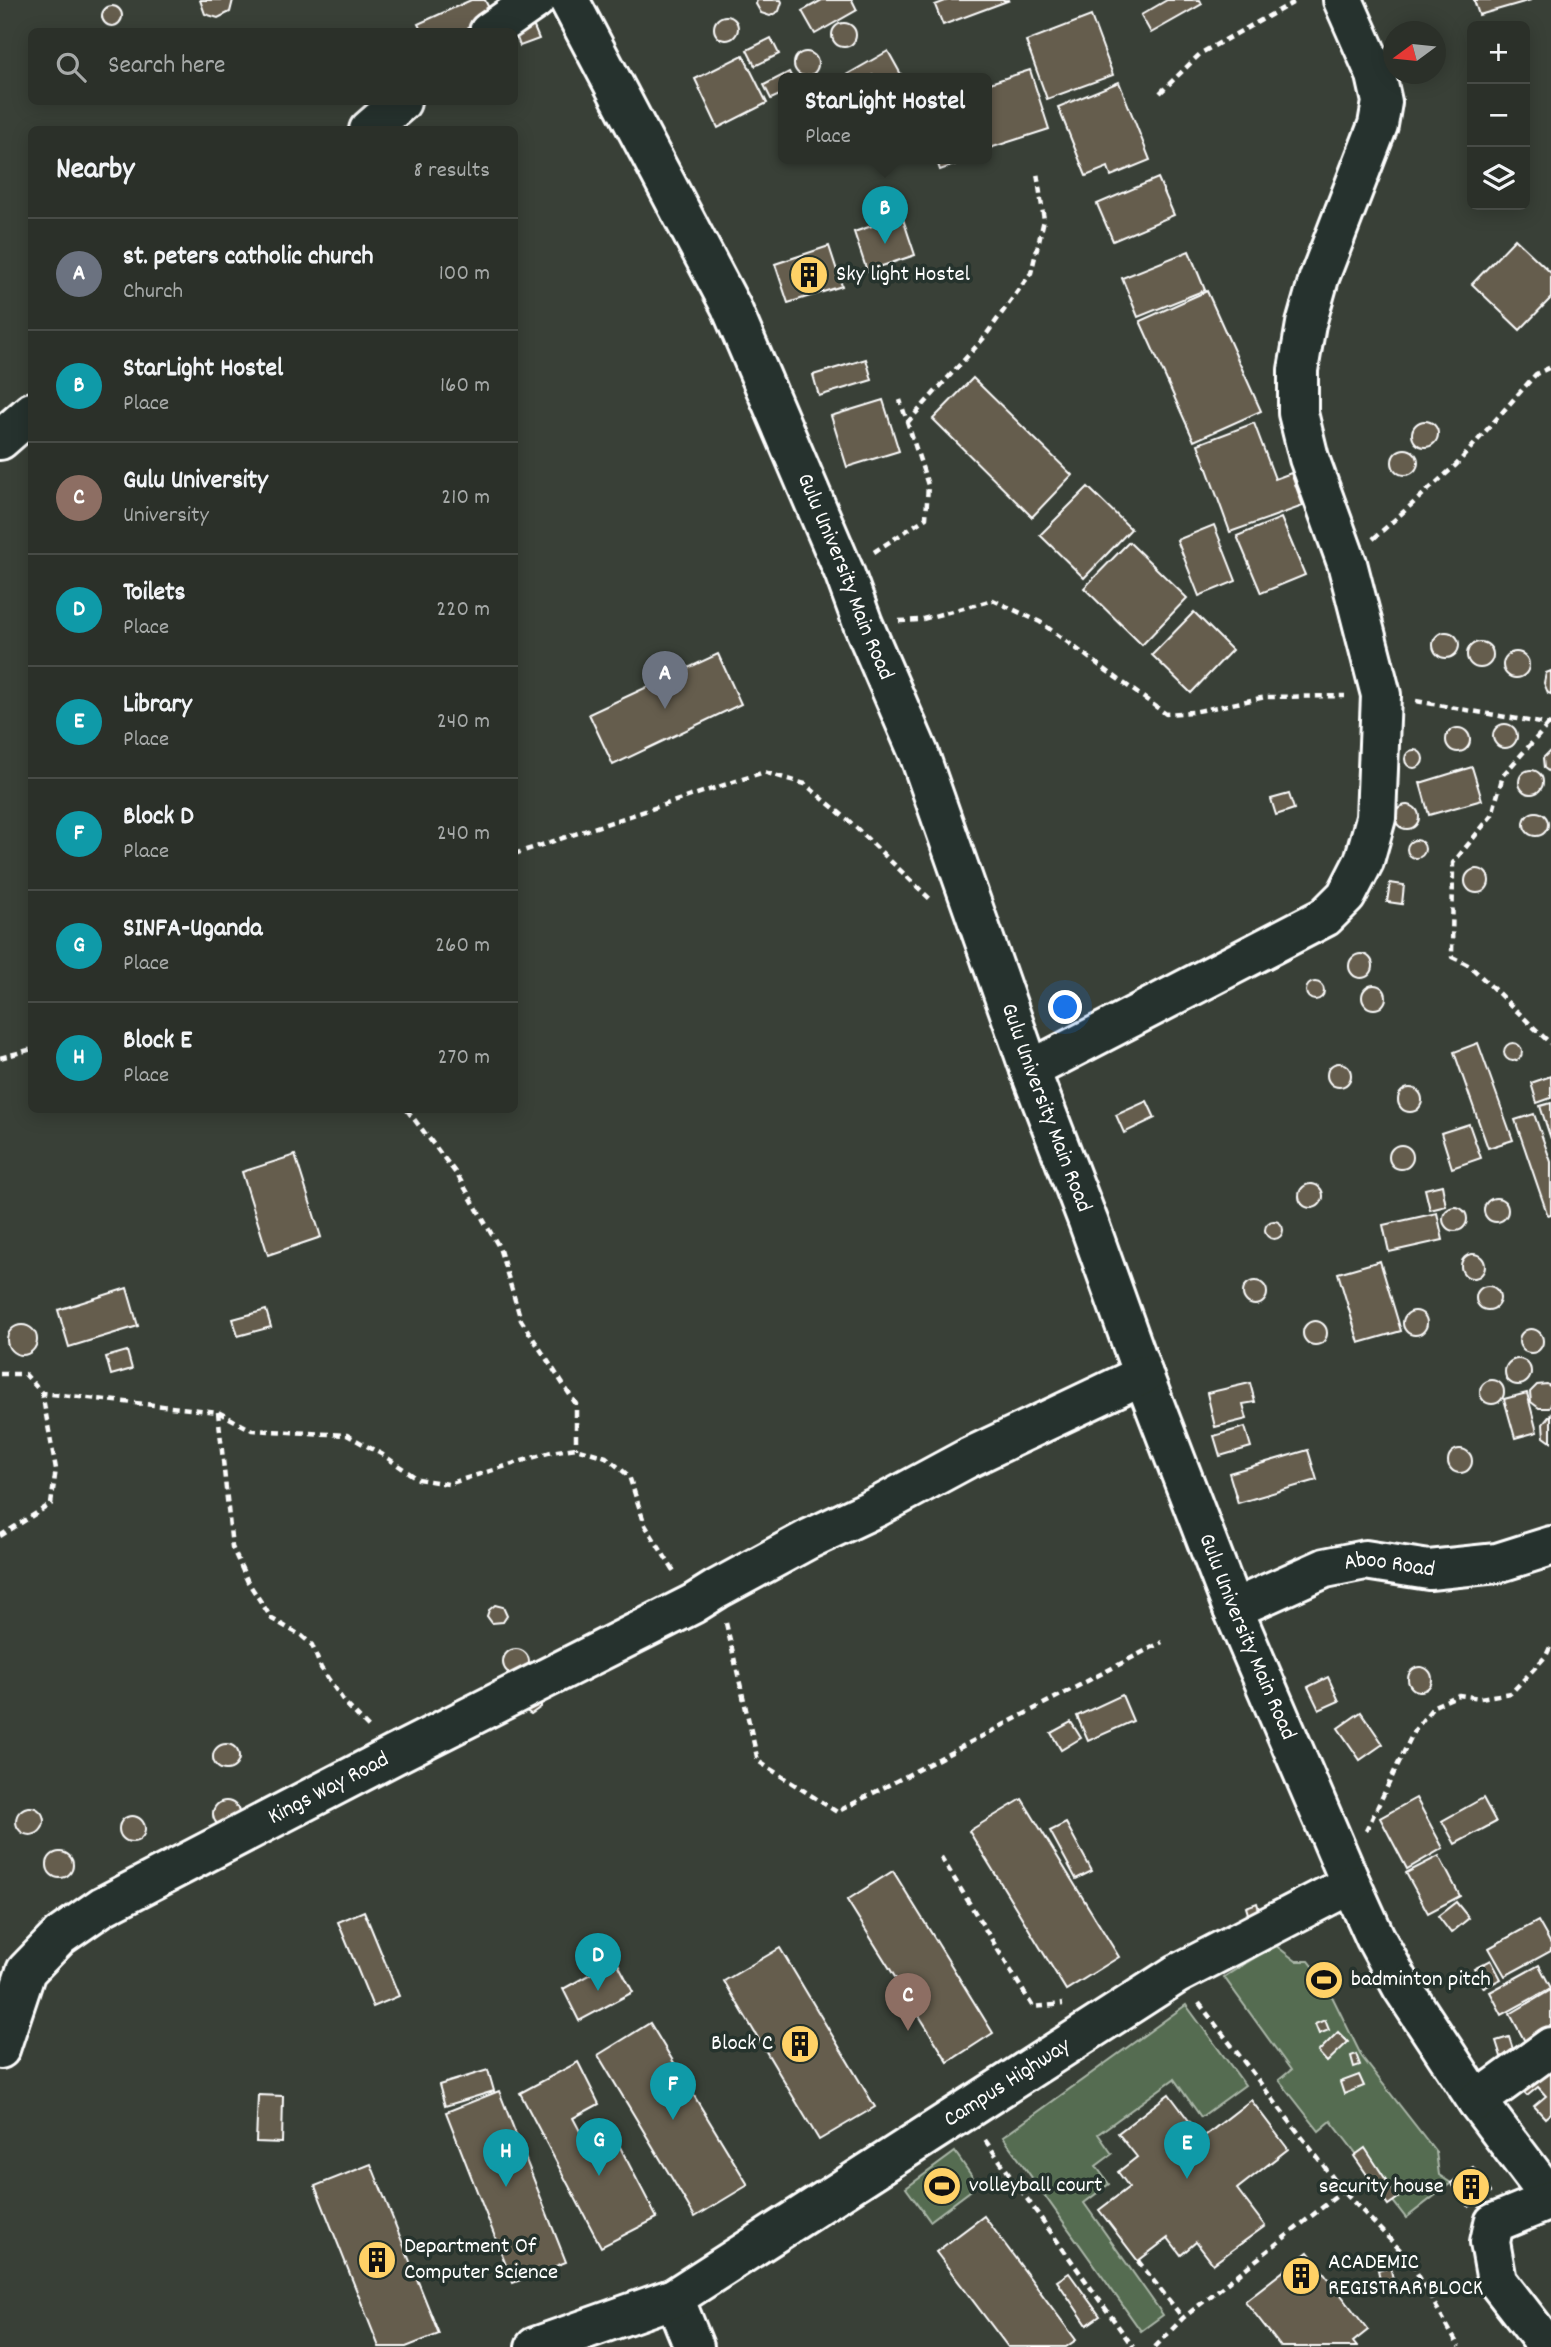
<!DOCTYPE html>
<html lang="en">
<head>
<meta charset="utf-8">
<style>
	body { margin:0; font-family:Dekko,sans-serif; background:#333831; color:#f1f3f6 }
	.controls { position:absolute; right:21px; top:21px; display:grid; overflow:hidden; border-radius:10px; box-shadow:0 4px 18px #0003 }
	.controls button { width:63px; height:63px; display:grid; place-items:center; padding:0; border:0; border-bottom:2px solid #474b46; background:#2b3029; color:#f1f3f6; font:35px sans-serif }
	.compass { position:absolute; left:1383px; top:21px; width:63px; height:63px; border-radius:50%; background:#2b3029; box-shadow:0 4px 18px #0003; rotate:255deg }
	.you { position:absolute; left:1066px; top:1008px; width:24px; height:24px; margin:-18px; border:5px solid #fff; border-radius:50%; background:#1a73e8; box-shadow:0 0 0 10px #1a73e833 }
	.badge { display:grid; place-items:center; width:46px; height:46px; border-radius:50%; background:#95b2f1; color:#fff; font-size:23px; font-weight:700 }
	.pin { position:absolute; translate:-50% -58px; filter:drop-shadow(0 2px 4px #0008) }
	.pin::after { content:''; position:absolute; top:37px; width:24px; height:21px; background:inherit; clip-path:polygon(0 0,100% 0,50% 100%) }
	.popup { position:absolute; left:778px; top:73px; width:214px; height:91px; box-sizing:border-box; display:grid; place-content:center; border-radius:10px; background:#2b3029; filter:drop-shadow(0 2px 5px #0005); font-size:23px; white-space:nowrap; color:#a6a9a8 }
	.popup b { font-size:26px; color:#f1f3f6 }
	.popup::after { content:''; position:absolute; left:50%; top:100%; margin-left:-14px; border:14px solid transparent; border-top-color:#2b3029 }
	.list { margin:0; padding:0; list-style:none }
	h2 { display:flex; justify-content:space-between; align-items:center; height:91px; margin:0; padding:0 28px; font-size:30px }
	h2 small { font-size:23px; font-weight:400; color:#a6a9a8 }
	.list li { display:grid; grid-template-columns:46px 1fr auto; gap:21px; align-items:center; box-sizing:border-box; height:112px; padding:0 28px; border-top:2px solid #474b46 }
	.list b { display:block; font-size:26px; white-space:nowrap }
	.list p { margin:0; font-size:23px; white-space:nowrap; color:#a6a9a8 }
	.list em { font-size:23px; font-style:normal; color:#a6a9a8 }
	.icon { flex:none; width:38px; height:38px; fill:none; stroke:currentColor; stroke-width:2; stroke-linecap:round; stroke-linejoin:round }
	.map { position:relative; flex:none; width:1551px; height:2347px; overflow:hidden }
	.search { position:absolute; background:#2b3029; box-shadow:0 4px 18px #0003; left:28px; top:28px; width:490px; height:77px; display:flex; align-items:center; gap:18px; box-sizing:border-box; padding:0 24px; border-radius:10px; color:#a6a9a8; font-size:26px }
	.panel { position:absolute; background:#2b3029; box-shadow:0 4px 18px #0003; left:28px; top:126px; width:490px; height:987px; border-radius:10px }
	.map>svg:first-child { display:block }
</style>
</head>
<body>
<div class="map">
<svg width="1551" height="2347" viewBox="0 0 1551 2347">
	<rect width="100%" height="100%" fill="#394037"/>
	<filter id="ink" filterUnits="userSpaceOnUse"><feTurbulence type="fractalNoise" baseFrequency=".0143" numOctaves="2"/><feDisplacementMap in="SourceGraphic" scale="14" xChannelSelector="R" yChannelSelector="G"/><feConvolveMatrix kernelMatrix="1 2 1 2 8 2 1 2 1" color-interpolation-filters="sRGB"/></filter>
	<g filter="url(#ink)">
		<g fill="#556c51" stroke="#aab6a8" stroke-width="2">
			<polygon points="1275,1945 1296,1961 1309,1961 1324,1980 1362,2057 1436,2152 1439,2175 1451,2183 1406,2218 1331,2121 1319,2131 1279,2080 1291,2070 1224,1977"/>
			<polygon points="1186,2005 1245,2085 1201,2117 1174,2079 1098,2134 1112,2154 1096,2166 1109,2184 1084,2203 1163,2315 1141,2331 1003,2137"/>
			<polygon points="955,2152 978,2185 930,2221 906,2188"/>
		</g>
		<g fill="#655d4e" stroke="#fff" stroke-width="2">
			<polygon points="200,0 233,0 230,12 218,18 205,14"/>
			<polygon points="471,0 485,0 497,25 484,32 422,32 418,24"/>
			<polygon points="757,0 781,0 782,2 779,11 770,16 761,13 756,4"/>
			<polygon points="822,0 852,0 857,10 815,34 802,11"/>
			<polygon points="948,0 1010,0 943,25 935,5"/>
			<polygon points="1167,0 1200,0 1202,4 1151,33 1141,15"/>
			<polygon points="1474,0 1531,0 1479,15"/>
			<circle cx="112" cy="16" r="10"/>
			<circle cx="726" cy="28" r="12"/>
			<polygon points="1091,16 1113,75 1047,99 1026,41"/>
			<polygon points="531,20 539,39 520,46 513,27"/>
			<circle cx="844" cy="35" r="12"/>
			<polygon points="771,38 779,54 755,66 747,50"/>
			<polygon points="888,51 903,78 874,78 873,75 868,78 841,78"/>
			<circle cx="806" cy="64" r="12"/>
			<polygon points="743,55 767,103 718,128 695,79"/>
			<polygon points="1030,70 1049,129 987,149 987,84"/>
			<polygon points="789,72 792,78 784,78 784,93 771,99 764,85"/>
			<polygon points="1119,82 1150,160 1111,176 1108,167 1086,176 1058,107"/>
			<polygon points="936,158 964,158 965,161 940,170"/>
			<polygon points="1158,178 1174,215 1113,241 1097,204"/>
			<polygon points="902,216 915,255 867,271 854,232"/>
			<polygon points="1515,239 1551,273 1551,298 1520,330 1472,284"/>
			<polygon points="829,246 842,286 788,303 775,264"/>
			<polygon points="1189,251 1205,290 1138,317 1122,278"/>
			<polygon points="1207,291 1261,411 1194,441 1140,321"/>
			<polygon points="866,359 872,380 819,396 813,375"/>
			<polygon points="973,378 1072,475 1032,517 933,419"/>
			<polygon points="883,400 899,451 847,467 831,416"/>
			<circle cx="1425" cy="434" r="13"/>
			<polygon points="1254,423 1275,479 1291,473 1303,506 1230,532 1198,444"/>
			<circle cx="1405" cy="462" r="13"/>
			<polygon points="1088,487 1131,529 1084,578 1040,535"/>
			<polygon points="1281,518 1305,575 1261,593 1237,536"/>
			<polygon points="1214,525 1236,581 1199,596 1177,540"/>
			<polygon points="1129,542 1187,598 1142,645 1084,588"/>
			<polygon points="1194,612 1232,650 1191,693 1152,655"/>
			<circle cx="1446" cy="645" r="13"/>
			<circle cx="1480" cy="655" r="13"/>
			<circle cx="1516" cy="665" r="13"/>
			<polygon points="718,654 741,704 613,765 589,714"/>
			<polygon points="1551,671 1551,694 1548,693 1544,683 1546,673"/>
			<circle cx="1505" cy="736" r="12"/>
			<circle cx="1458" cy="740" r="12"/>
			<circle cx="1414" cy="759" r="9"/>
			<polygon points="1550,751 1551,751 1551,773 1544,768 1543,758"/>
			<polygon points="1472,767 1482,800 1429,815 1420,783"/>
			<circle cx="1531" cy="782" r="12"/>
			<polygon points="1289,794 1294,809 1276,815 1271,799"/>
			<circle cx="1407" cy="817" r="12"/>
			<circle cx="1536" cy="824" r="12"/>
			<circle cx="1416" cy="849" r="9"/>
			<circle cx="1477" cy="881" r="12"/>
			<polygon points="1390,883 1404,885 1402,904 1387,902"/>
			<circle cx="1361" cy="966" r="12"/>
			<circle cx="1315" cy="991" r="9"/>
			<circle cx="1374" cy="997" r="12"/>
			<polygon points="1478,1043 1513,1140 1488,1148 1454,1052"/>
			<circle cx="1513" cy="1052" r="9"/>
			<circle cx="1339" cy="1075" r="12"/>
			<polygon points="1551,1076 1551,1098 1537,1103 1531,1083"/>
			<circle cx="1410" cy="1100" r="12"/>
			<polygon points="1147,1101 1155,1118 1124,1133 1116,1115"/>
			<polygon points="1551,1103 1551,1139 1540,1106"/>
			<polygon points="1534,1114 1551,1162 1551,1215 1548,1216 1515,1120"/>
			<polygon points="1469,1124 1481,1158 1452,1168 1441,1133"/>
			<circle cx="1401" cy="1157" r="12"/>
			<polygon points="295,1155 321,1237 268,1255 242,1172"/>
			<circle cx="1311" cy="1196" r="12"/>
			<polygon points="1442,1185 1446,1206 1430,1210 1425,1189"/>
			<circle cx="1496" cy="1210" r="12"/>
			<circle cx="1455" cy="1219" r="12"/>
			<polygon points="1437,1213 1443,1240 1389,1252 1383,1225"/>
			<circle cx="1274" cy="1230" r="9"/>
			<circle cx="1473" cy="1266" r="12"/>
			<polygon points="1380,1261 1401,1331 1359,1343 1338,1273"/>
			<circle cx="1255" cy="1293" r="12"/>
			<circle cx="1488" cy="1298" r="12"/>
			<polygon points="127,1288 138,1326 69,1347 58,1310"/>
			<polygon points="266,1310 271,1327 238,1336 233,1319"/>
			<circle cx="1415" cy="1323" r="12"/>
			<circle cx="1315" cy="1333" r="12"/>
			<circle cx="22" cy="1340" r="15"/>
			<circle cx="1531" cy="1341" r="12"/>
			<polygon points="127,1351 132,1369 111,1375 106,1357"/>
			<circle cx="1518" cy="1372" r="13"/>
			<circle cx="1492" cy="1392" r="12"/>
			<polygon points="1250,1383 1255,1402 1243,1404 1247,1419 1215,1427 1207,1393"/>
			<polygon points="1547,1384 1551,1387 1551,1405 1549,1408 1539,1408 1531,1402 1530,1392 1537,1385"/>
			<polygon points="1527,1393 1537,1432 1515,1438 1504,1399"/>
			<polygon points="1551,1414 1551,1442 1544,1437 1543,1424"/>
			<polygon points="1245,1427 1251,1447 1220,1456 1214,1436"/>
			<circle cx="1460" cy="1461" r="12"/>
			<polygon points="1308,1450 1317,1480 1238,1503 1229,1473"/>
			<polygon points="495,1605 503,1607 507,1616 503,1622 492,1623 487,1616 489,1610"/>
			<circle cx="516" cy="1662" r="13"/>
			<circle cx="1420" cy="1679" r="12"/>
			<polygon points="1328,1677 1339,1701 1319,1710 1308,1687"/>
			<polygon points="541,1694 541,1707 531,1714 519,1706"/>
			<polygon points="1122,1695 1133,1721 1088,1741 1077,1716"/>
			<polygon points="1361,1712 1383,1744 1360,1760 1338,1728"/>
			<polygon points="1071,1722 1081,1738 1061,1750 1051,1733"/>
			<circle cx="226" cy="1757" r="13"/>
			<polygon points="1416,1798 1443,1848 1407,1869 1380,1818"/>
			<polygon points="1483,1798 1496,1822 1455,1844 1442,1821"/>
			<polygon points="1022,1799 1119,1957 1066,1990 969,1831"/>
			<circle cx="226" cy="1814" r="13"/>
			<circle cx="30" cy="1821" r="14"/>
			<circle cx="132" cy="1829" r="13"/>
			<polygon points="1066,1823 1092,1871 1076,1879 1050,1831"/>
			<circle cx="60" cy="1865" r="13"/>
			<polygon points="1439,1856 1460,1896 1428,1913 1406,1873"/>
			<polygon points="893,1871 993,2033 948,2062 847,1900"/>
			<polygon points="1456,1902 1469,1918 1451,1933 1438,1916"/>
			<polygon points="1257,1903 1261,1916 1250,1920 1246,1907"/>
			<polygon points="364,1911 399,1996 373,2007 338,1922"/>
			<polygon points="1538,1921 1551,1944 1551,1951 1505,1976 1489,1948"/>
			<polygon points="780,1948 875,2107 819,2140 724,1981"/>
			<polygon points="616,1960 633,1992 579,2021 563,1989"/>
			<polygon points="1491,1960 1501,1979 1484,1988 1474,1969"/>
			<polygon points="1539,1965 1551,1988 1502,2015 1490,1992"/>
			<polygon points="1551,1990 1551,2033 1528,2047 1510,2014"/>
			<polygon points="1325,2020 1329,2030 1319,2034 1315,2024"/>
			<polygon points="650,2023 748,2185 695,2217 598,2055"/>
			<polygon points="1338,2032 1348,2042 1327,2062 1318,2052"/>
			<polygon points="1509,2037 1517,2062 1504,2066 1496,2041"/>
			<polygon points="1356,2054 1360,2065 1354,2067 1351,2056"/>
			<polygon points="1551,2061 1551,2113 1545,2118 1534,2106 1546,2096 1538,2087 1527,2096 1520,2089"/>
			<polygon points="578,2062 599,2104 573,2118 582,2135 607,2122 657,2218 601,2247 520,2093"/>
			<polygon points="488,2070 494,2091 445,2106 439,2085"/>
			<polygon points="1359,2075 1364,2086 1344,2094 1340,2082"/>
			<polygon points="499,2091 566,2262 513,2283 446,2112"/>
			<polygon points="1169,2094 1202,2138 1251,2100 1288,2149 1237,2189 1265,2226 1213,2264 1196,2242 1181,2255 1168,2238 1138,2261 1099,2210 1129,2187 1118,2172 1137,2157 1118,2133"/>
			<polygon points="258,2095 283,2096 282,2143 256,2142"/>
			<polygon points="1365,2148 1398,2198 1388,2205 1354,2156"/>
			<polygon points="371,2164 439,2334 406,2347 379,2347 315,2186"/>
			<polygon points="1473,2167 1491,2192 1469,2207 1451,2183"/>
			<polygon points="984,2216 1076,2340 1066,2347 1008,2347 936,2252"/>
			<polygon points="1308,2252 1368,2330 1353,2342 1357,2347 1281,2347 1245,2301"/>
			<polygon points="1390,2266 1393,2279 1381,2283 1378,2270"/>
			<polygon points="1069,2273 1100,2316 1087,2325 1057,2281"/>
		</g>
		<g fill="none" stroke-linecap="round" stroke-linejoin="round">
			<defs>
				<g id="minor">
					<path id="s1" d="M 569,0 L 731,307 L 844,572 L 863,624 L 919,754 L 1030,1070 L 1088,1221 L 1143,1375 L 1233,1609 L 1351,1884 L 1375,1937 L 1402,1987 L 1477,2101 L 1551,2199"/>
					<polyline points="489,32 535,0"/>
					<polyline points="369,130 401,102"/>
					<polyline points="0,440 32,412"/>
					<polyline points="1030,1070 1325,917 1346,896 1364,861 1376,818 1381,695 1347,563 1309,458 1298,413 1298,370 1306,324 1319,278 1378,125 1382,102 1376,75 1343,0"/>
					<path id="s2" d="M 1233,1609 L 1325,1568 L 1365,1560 L 1429,1570 L 1497,1563 L 1551,1546"/>
					<path id="s3" d="M 0,2049 L 26,1971 L 60,1936 L 103,1906 L 394,1755 L 693,1604 L 717,1589 L 809,1539 L 879,1506 L 968,1458 L 1143,1375"/>
					<polyline points="1477,2101 1551,2047"/>
					<polyline points="674,2298 694,2347"/>
					<path id="s4" d="M 535,2347 L 674,2298 L 1177,1974 L 1351,1884"/>
					<polyline points="1548,2347 1497,2281 1490,2242 1494,2223 1551,2200"/>
				</g>
			</defs>
			<use href="#minor" stroke="#fff" stroke-width="44"/>
			<g stroke="#fff" stroke-width="4.5" stroke-dasharray="7 5" stroke-linecap="butt">
				<polyline points="1160,93 1201,53 1298,0"/>
				<polyline points="907,423 983,339 1031,273 1044,220 1037,173"/>
				<polyline points="1373,539 1456,465 1536,374 1551,367"/>
				<polyline points="874,552 926,518 928,485 900,400"/>
				<polyline points="899,621 919,620 993,600 1040,622 1166,714 1193,712 1266,697 1345,696"/>
				<polyline points="1416,701 1551,725"/>
				<polyline points="1548,725 1503,775 1492,815 1453,863 1452,957 1470,966 1551,1044"/>
				<polyline points="514,854 764,772 805,784 847,819 931,900"/>
				<polyline points="0,1058 32,1049"/>
				<polyline points="407,1110 458,1176 499,1247 521,1320 576,1404 576,1448"/>
				<polyline points="0,1374 25,1374 42,1393 218,1412 252,1430 347,1435 383,1455 418,1479 448,1484 551,1452 576,1448 606,1457 629,1476 645,1525 675,1573"/>
				<polyline points="218,1412 232,1547 248,1582 272,1619 302,1636 312,1645 321,1668 345,1703 370,1729"/>
				<polyline points="0,1536 51,1504 56,1469 42,1393"/>
				<polyline points="726,1623 758,1761 837,1812 1162,1642"/>
				<polyline points="1366,1831 1414,1731 1434,1706 1459,1695 1480,1698 1511,1693 1546,1656 1551,1645"/>
				<polyline points="941,1857 1033,2007 1063,2004"/>
				<polyline points="1199,2003 1343,2191 1409,2259 1459,2347"/>
				<polyline points="985,2140 1133,2347"/>
				<polyline points="1138,2261 1183,2318"/>
				<polyline points="1155,2347 1183,2318 1343,2191"/>
			</g>
			<use href="#minor" stroke="#26332d" stroke-width="38"/>
		</g>
	</g>
	<defs>
		<symbol id="building-disc" viewBox="-11 -11 22 22"><circle r="9.5" fill="#ffd166" stroke="#26332d"/><path d="M-4-6H4V6H1V3H-1V6H-4ZM-2.5-4.3h1.7v1.8h-1.7ZM.8-4.3h1.7v1.8H.8ZM-2.5-1h1.7V.8h-1.7ZM.8-1h1.7V.8H.8Z" fill="#111"/></symbol>
		<symbol id="stadium-disc" viewBox="-11 -11 22 22"><circle r="9.5" fill="#ffd166" stroke="#26332d"/><path d="M0-5a6.5 5 0 1 0 0 10a6.5 5 0 1 0 0-10ZM-3.5-1.8h7v3.6h-7Z" fill="#111"/></symbol>
	</defs>
	<g fill-rule="evenodd">
		<use href="#building-disc" x="787" y="253" width="44" height="44"/>
		<use href="#stadium-disc" x="1302" y="1958" width="44" height="44"/>
		<use href="#building-disc" x="778" y="2022" width="44" height="44"/>
		<use href="#stadium-disc" x="920" y="2164" width="44" height="44"/>
		<use href="#building-disc" x="1449" y="2165" width="44" height="44"/>
		<use href="#building-disc" x="355" y="2238" width="44" height="44"/>
		<use href="#building-disc" x="1279" y="2254" width="44" height="44"/>
	</g>
	<g text-anchor="middle" dominant-baseline="central" stroke-width="7" stroke-linejoin="round" paint-order="stroke">
		<g font-size="23" fill="#fff" stroke="#26332d" text-anchor="start">
			<text x="836" y="275">Sky light Hostel</text>
			<text x="1351" y="1980">badminton pitch</text>
			<text x="773" y="2044" text-anchor="end">Block C</text>
			<text x="969" y="2186">volleyball court</text>
			<text x="1444" y="2187" text-anchor="end">security house</text>
			<text x="404" y="2247">Department Of<tspan x="404" dy="26">Computer Science</tspan></text>
			<text x="1328" y="2263">ACADEMIC<tspan x="1328" dy="26">REGISTRAR BLOCK</tspan></text>
		</g>
		<g font-size="23" fill="#fff" stroke="#26332d">
			<text stroke="none"><textPath href="#s1" startOffset="640">Gulu University Main Road</textPath></text>
			<text stroke="none"><textPath href="#s1" startOffset="1208">Gulu University Main Road</textPath></text>
			<text stroke="none"><textPath href="#s2" startOffset="166">Aboo Road</textPath></text>
			<text stroke="none"><textPath href="#s1" startOffset="1774">Gulu University Main Road</textPath></text>
			<text stroke="none"><textPath href="#s3" startOffset="438">Kings Way Road</textPath></text>
			<text stroke="none"><textPath href="#s4" startOffset="544">Campus Highway</textPath></text>
		</g>
	</g>
</svg>
<div class="controls">
<button>+</button>
<button>−</button>
<button><svg class="icon" aria-label="layers" viewBox="0 0 24 24"><path d="M12 4l9 5-9 5-9-5zM3 14l9 5 9-5"/></svg></button>
</div>
<svg class="compass" viewBox="-18 -18 36 36"><path d="M0-13l5 13h-10z" fill="#e53935"/><path d="M0 13l5-13h-10z" fill="#a6a9a8"/></svg>
<div class="you"></div>
<div class="pin badge" style="left:665px;top:709px;background:#6b7280">A</div>
<div class="pin badge" style="left:885px;top:244px;background:#0f9aa8">B</div>
<div class="popup"><b>StarLight Hostel</b>Place</div>
<div class="pin badge" style="left:908px;top:2031px;background:#8d6e63">C</div>
<div class="pin badge" style="left:598px;top:1991px;background:#0f9aa8">D</div>
<div class="pin badge" style="left:1187px;top:2179px;background:#0f9aa8">E</div>
<div class="pin badge" style="left:673px;top:2120px;background:#0f9aa8">F</div>
<div class="pin badge" style="left:599px;top:2176px;background:#0f9aa8">G</div>
<div class="pin badge" style="left:506px;top:2187px;background:#0f9aa8">H</div>
<div class="search"><svg class="icon" aria-label="search" viewBox="0 0 24 24"><circle cx="10" cy="10" r="6"/><path d="M15 15l6 6"/></svg>Search here</div>
<section class="panel">
<h2>Nearby<small>8 results</small></h2>
<ul class="list">
<li><span class="badge" style="background:#6b7280">A</span><div><b>st. peters catholic church</b><p>Church</p></div><em>100 m</em></li>
<li><span class="badge" style="background:#0f9aa8">B</span><div><b>StarLight Hostel</b><p>Place</p></div><em>160 m</em></li>
<li><span class="badge" style="background:#8d6e63">C</span><div><b>Gulu University</b><p>University</p></div><em>210 m</em></li>
<li><span class="badge" style="background:#0f9aa8">D</span><div><b>Toilets</b><p>Place</p></div><em>220 m</em></li>
<li><span class="badge" style="background:#0f9aa8">E</span><div><b>Library</b><p>Place</p></div><em>240 m</em></li>
<li><span class="badge" style="background:#0f9aa8">F</span><div><b>Block D</b><p>Place</p></div><em>240 m</em></li>
<li><span class="badge" style="background:#0f9aa8">G</span><div><b>SINFA-Uganda</b><p>Place</p></div><em>260 m</em></li>
<li><span class="badge" style="background:#0f9aa8">H</span><div><b>Block E</b><p>Place</p></div><em>270 m</em></li>
</ul>
</section>
</div>
</body>
</html>
